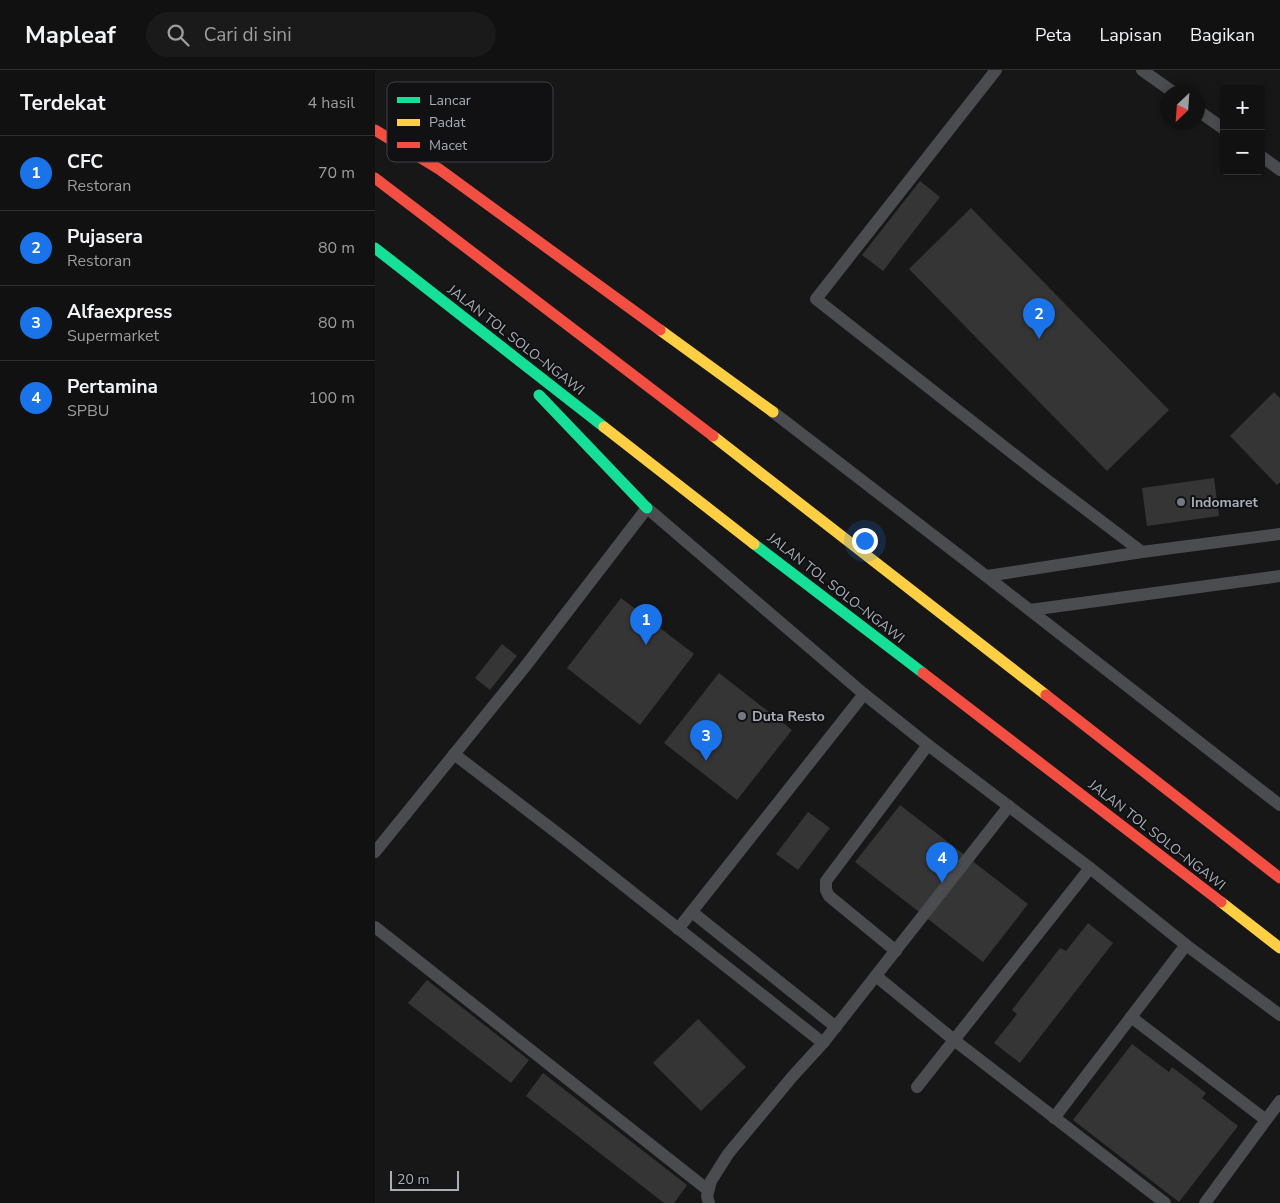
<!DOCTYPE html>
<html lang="id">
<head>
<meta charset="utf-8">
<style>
	body { margin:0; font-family:"Nunito Sans",sans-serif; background:#1a1a1a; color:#f1f3f6 }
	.controls { position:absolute; right:15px; top:15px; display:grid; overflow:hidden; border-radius:5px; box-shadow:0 2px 8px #0003 }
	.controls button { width:45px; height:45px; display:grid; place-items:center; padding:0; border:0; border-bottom:1px solid #303131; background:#111; color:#f1f3f6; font:25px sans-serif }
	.compass { position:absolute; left:785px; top:15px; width:45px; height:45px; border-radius:50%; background:#111; box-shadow:0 2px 8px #0003; rotate:205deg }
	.scale { position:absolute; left:15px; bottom:12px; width:69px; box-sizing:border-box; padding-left:5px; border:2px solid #a8adb8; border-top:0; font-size:14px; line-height:18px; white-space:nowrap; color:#a8adb8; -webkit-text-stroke:4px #111113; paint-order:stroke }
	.you { position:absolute; left:489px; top:470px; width:18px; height:18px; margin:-12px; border:4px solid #fff; border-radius:50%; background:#1a73e8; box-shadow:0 0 0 8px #1a73e833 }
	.badge { display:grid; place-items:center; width:32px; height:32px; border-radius:50%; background:#1a73e8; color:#fff; font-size:16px; font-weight:700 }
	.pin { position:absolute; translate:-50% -41px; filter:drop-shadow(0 1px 2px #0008) }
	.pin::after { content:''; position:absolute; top:26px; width:18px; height:15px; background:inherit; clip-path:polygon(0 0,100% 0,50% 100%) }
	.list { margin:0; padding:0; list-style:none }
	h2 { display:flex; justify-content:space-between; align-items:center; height:65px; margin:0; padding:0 20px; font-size:21px }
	h2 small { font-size:16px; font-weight:400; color:#9c9d9f }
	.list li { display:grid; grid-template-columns:32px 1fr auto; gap:15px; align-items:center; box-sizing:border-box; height:75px; padding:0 20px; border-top:1px solid #303131 }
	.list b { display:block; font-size:19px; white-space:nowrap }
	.list p { margin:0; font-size:16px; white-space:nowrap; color:#9c9d9f }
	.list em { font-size:16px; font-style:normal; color:#9c9d9f }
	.icon { flex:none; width:28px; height:28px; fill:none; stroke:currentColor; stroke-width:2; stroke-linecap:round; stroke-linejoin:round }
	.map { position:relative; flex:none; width:905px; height:1133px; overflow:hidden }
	header { display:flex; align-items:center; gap:30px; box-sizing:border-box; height:70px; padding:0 25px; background:#111; border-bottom:1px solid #303131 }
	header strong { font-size:24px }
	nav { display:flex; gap:28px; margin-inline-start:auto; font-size:18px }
	.search { width:350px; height:45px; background:#1a1a1a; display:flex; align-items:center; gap:12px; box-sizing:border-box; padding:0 18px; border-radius:28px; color:#9c9d9f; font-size:19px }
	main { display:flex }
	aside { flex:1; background:#111 }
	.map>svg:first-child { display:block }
</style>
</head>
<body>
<header>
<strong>Mapleaf</strong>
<div class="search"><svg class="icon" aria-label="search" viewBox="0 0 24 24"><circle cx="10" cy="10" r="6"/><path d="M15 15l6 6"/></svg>Cari di sini</div>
<nav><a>Peta</a><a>Lapisan</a><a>Bagikan</a></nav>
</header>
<main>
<aside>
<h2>Terdekat<small>4 hasil</small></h2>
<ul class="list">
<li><span class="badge">1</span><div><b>CFC</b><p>Restoran</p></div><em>70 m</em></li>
<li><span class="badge">2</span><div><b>Pujasera</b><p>Restoran</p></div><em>80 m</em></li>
<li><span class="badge">3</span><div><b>Alfaexpress</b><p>Supermarket</p></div><em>80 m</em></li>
<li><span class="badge">4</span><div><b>Pertamina</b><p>SPBU</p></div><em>100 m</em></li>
</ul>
</aside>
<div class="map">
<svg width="905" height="1133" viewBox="0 0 905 1133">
	<rect width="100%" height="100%" fill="#171717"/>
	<g fill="#353536">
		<polygon points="545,111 565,127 508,201 487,185"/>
		<polygon points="596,138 794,340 732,401 534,199"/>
		<polygon points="899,322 905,328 905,412 902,415 855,366"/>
		<polygon points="839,408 844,446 772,456 767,418"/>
		<polygon points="246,528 319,584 265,655 192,598"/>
		<polygon points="127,574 142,586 115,620 100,608"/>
		<polygon points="344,603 417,660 362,730 289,673"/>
		<polygon points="525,735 653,834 608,892 480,792"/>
		<polygon points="433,742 455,758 423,800 401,784"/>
		<polygon points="713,853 738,873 645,993 619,973 642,944 637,940 685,878 691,881"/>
		<polygon points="52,910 154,990 136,1013 33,933"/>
		<polygon points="323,949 371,997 326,1041 278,993"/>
		<polygon points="757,974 794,1002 797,997 831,1023 827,1028 863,1056 804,1132 698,1050"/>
		<polygon points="168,1003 312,1115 299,1133 289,1133 151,1026"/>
	</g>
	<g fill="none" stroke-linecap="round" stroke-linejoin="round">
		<g stroke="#4b4c50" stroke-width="12">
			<polyline points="621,0 441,229 664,404 767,482"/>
			<polyline points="767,0 798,22"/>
			<polyline points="822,40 849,59"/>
			<polyline points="886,86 905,100"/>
			<path d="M 398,342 C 568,472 736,603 905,735"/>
			<polyline points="612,506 767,482 905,464"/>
			<polyline points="655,540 905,506"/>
			<polyline points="79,684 190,769 448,973 417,1007 353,1084 336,1111 332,1126 334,1133"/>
			<polyline points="0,782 149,598 272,438 489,624 553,675 715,798 811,875 905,945"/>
			<polyline points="317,842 461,957"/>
			<polyline points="0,857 333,1120"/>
			<polyline points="303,859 489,624"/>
			<polyline points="521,881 454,826 451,820 451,811 553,675"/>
			<polyline points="501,906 579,970 790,1133"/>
			<polyline points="756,947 891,1050"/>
			<polyline points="448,973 634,736"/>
			<polyline points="542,1017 715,798"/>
			<polyline points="679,1048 811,875"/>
			<polyline points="830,1133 905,1031"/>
		</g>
		<g stroke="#16e098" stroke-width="11">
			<polyline points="0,178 229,357"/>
			<polyline points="164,325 272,438"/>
			<polyline points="379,474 548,603"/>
		</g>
		<g stroke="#ffcf43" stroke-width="11">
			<polyline points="285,260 398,342"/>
			<polyline points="229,357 379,474"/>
			<polyline points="338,366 671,625"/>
			<polyline points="846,832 905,878"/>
		</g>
		<g stroke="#f24e42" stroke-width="11">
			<polyline points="0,60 64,99 285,260"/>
			<polyline points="0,108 338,366"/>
			<polyline points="548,603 846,832"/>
			<polyline points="671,625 905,808"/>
		</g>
	</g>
	<g fill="#757880" stroke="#111113" stroke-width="2">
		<circle cx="806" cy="432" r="5"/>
		<circle cx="367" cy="646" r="5"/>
	</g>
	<g text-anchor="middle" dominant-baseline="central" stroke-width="4" stroke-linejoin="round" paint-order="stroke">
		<g font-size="14" fill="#a8adb8" stroke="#111113">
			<text transform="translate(141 270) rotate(38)">JALAN TOL SOLO–NGAWI</text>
			<text transform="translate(461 518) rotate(38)">JALAN TOL SOLO–NGAWI</text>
			<text transform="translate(782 765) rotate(38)">JALAN TOL SOLO–NGAWI</text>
		</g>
		<g font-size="14" font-weight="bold" fill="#a8adb8" stroke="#111113" text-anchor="start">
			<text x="816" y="432">Indomaret</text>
			<text x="377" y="646">Duta Resto</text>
		</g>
	</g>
	<rect x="12" y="12" width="166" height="80" rx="8" fill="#111113" stroke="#3e4045" stroke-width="1"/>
	<rect x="22" y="27" width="23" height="6" fill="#16e098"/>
	<rect x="22" y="49" width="23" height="7" fill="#ffcf43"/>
	<rect x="22" y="72" width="23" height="6" fill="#f24e42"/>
	<g font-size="14" fill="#a8adb8">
		<text x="54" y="35">Lancar</text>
		<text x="54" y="57">Padat</text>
		<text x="54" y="80">Macet</text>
	</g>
</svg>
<div class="controls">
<button>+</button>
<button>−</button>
</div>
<svg class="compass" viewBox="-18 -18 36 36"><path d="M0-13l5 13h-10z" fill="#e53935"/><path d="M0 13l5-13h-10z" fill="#9c9d9f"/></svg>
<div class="scale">20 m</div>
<div class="you"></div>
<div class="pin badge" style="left:271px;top:575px">1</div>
<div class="pin badge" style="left:664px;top:269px">2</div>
<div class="pin badge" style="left:331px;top:691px">3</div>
<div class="pin badge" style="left:567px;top:813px">4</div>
</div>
</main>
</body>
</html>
